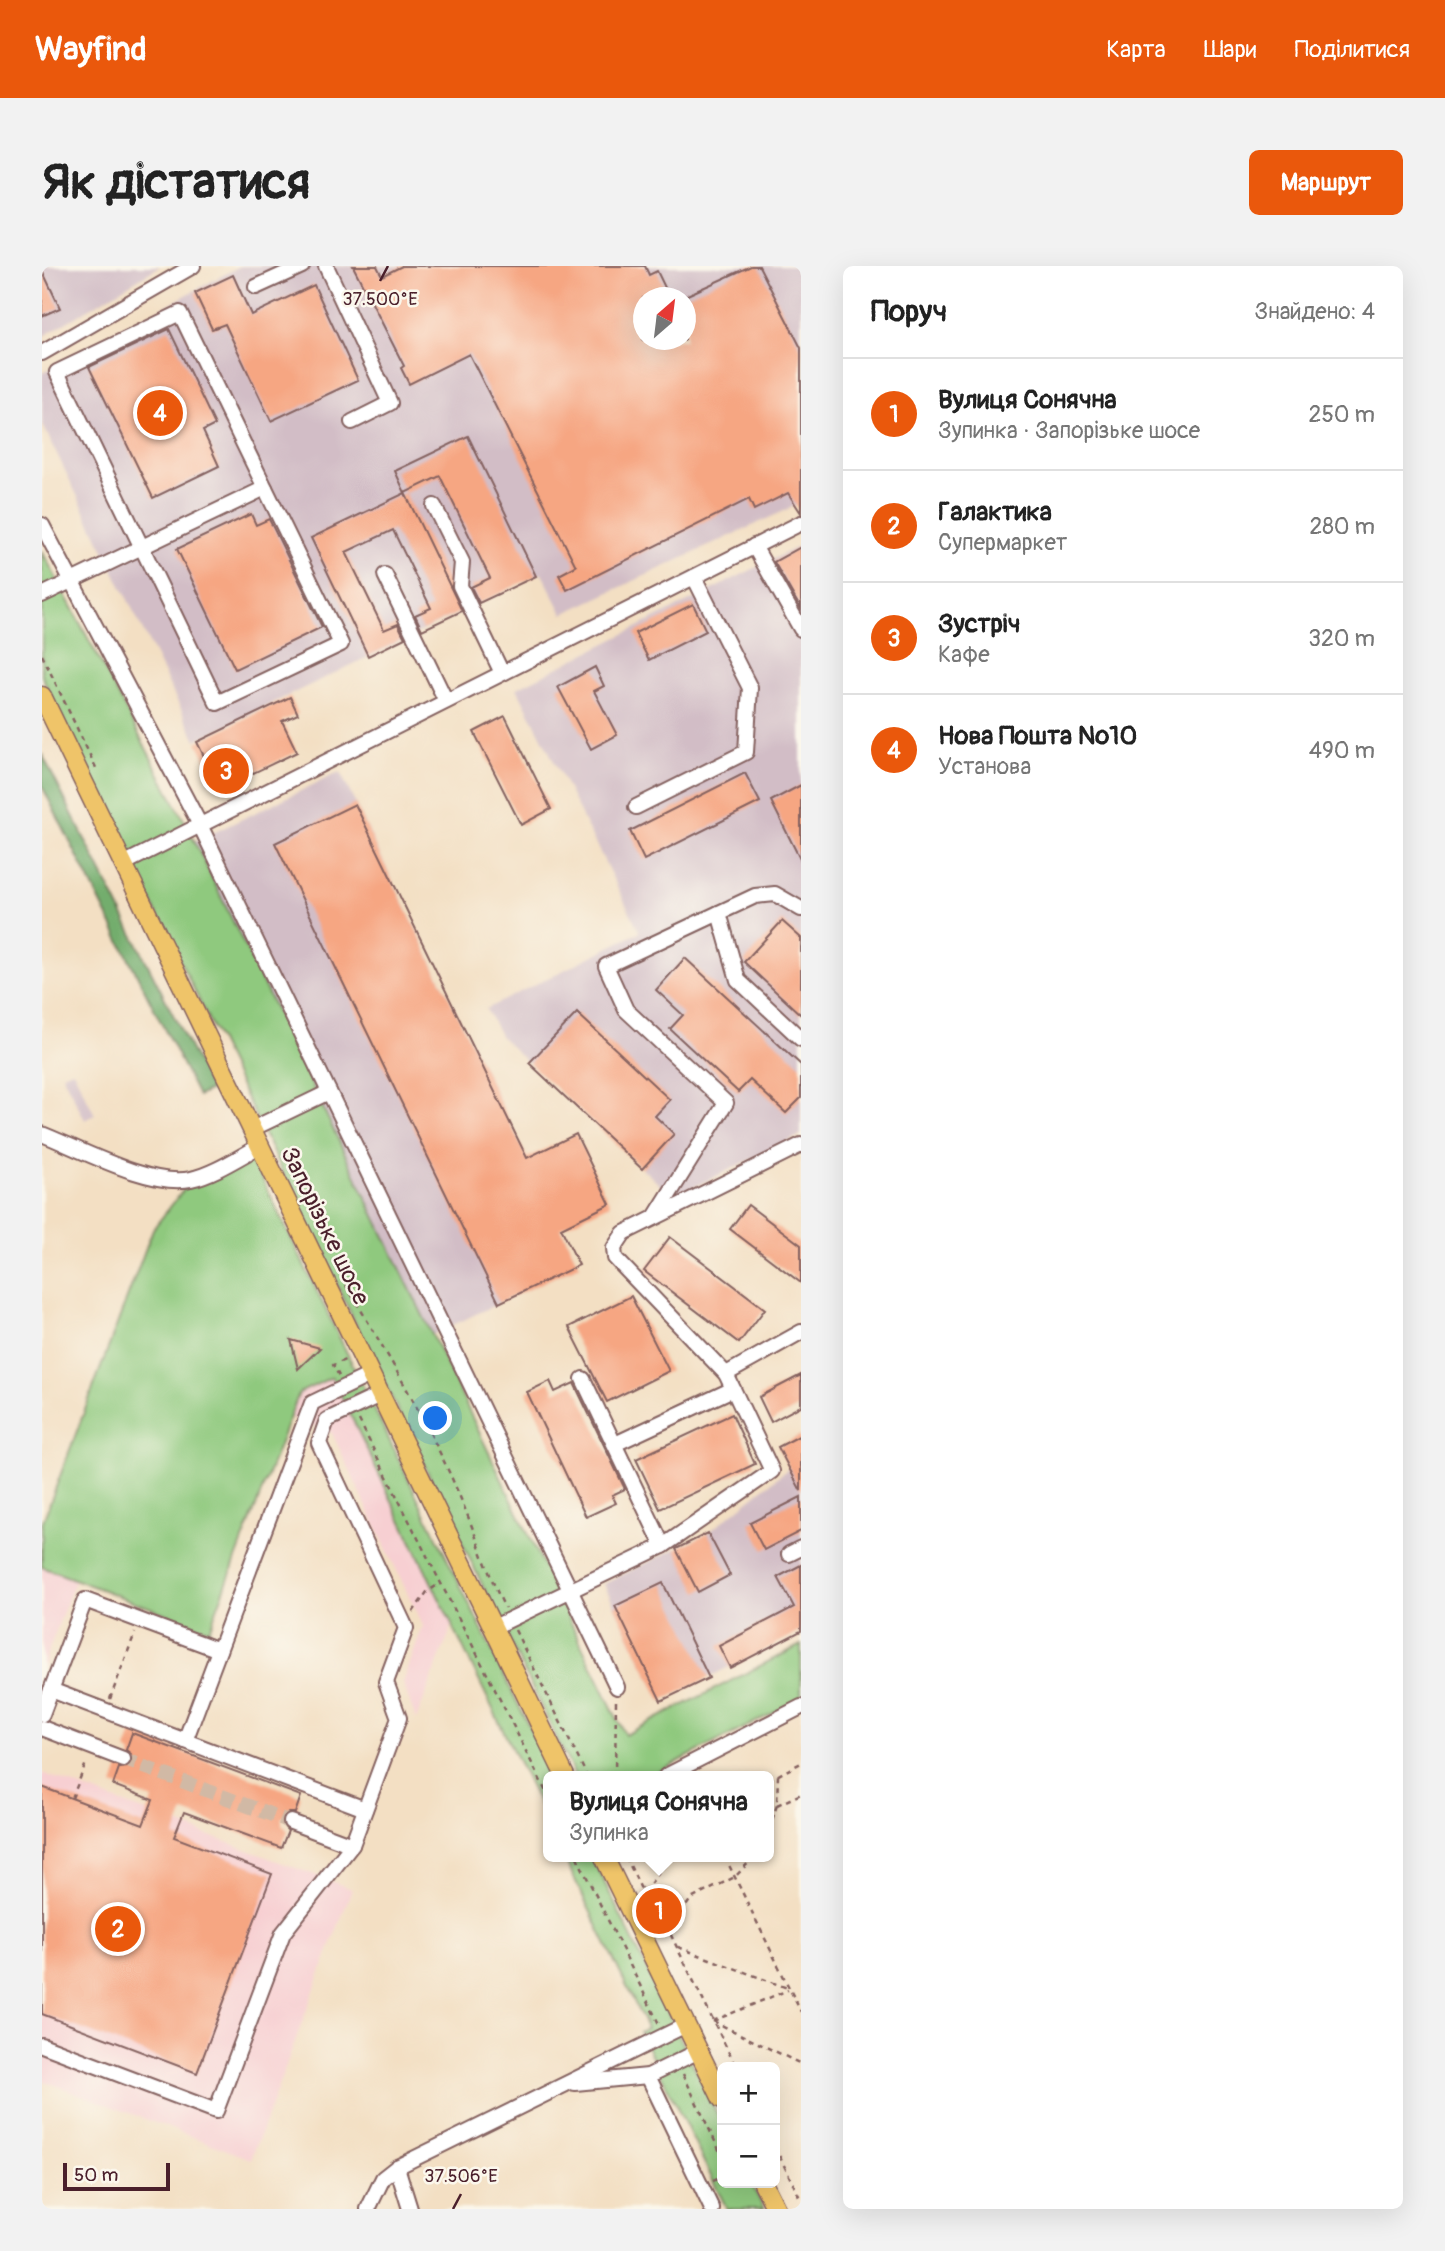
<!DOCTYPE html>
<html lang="uk">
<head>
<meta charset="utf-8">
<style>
	body { margin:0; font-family:Pangolin,sans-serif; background:#f2f2f2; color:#222 }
	.controls { position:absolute; right:21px; bottom:21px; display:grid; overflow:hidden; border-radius:10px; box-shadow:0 7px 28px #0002 }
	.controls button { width:63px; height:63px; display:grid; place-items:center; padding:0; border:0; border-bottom:2px solid #e0e0e0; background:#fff; color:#222; font:35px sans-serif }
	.compass { position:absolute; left:591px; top:21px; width:63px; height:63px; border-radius:50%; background:#fff; box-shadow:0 7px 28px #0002; rotate:28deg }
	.scale { position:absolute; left:21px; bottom:18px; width:107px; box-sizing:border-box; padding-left:7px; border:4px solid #4a1f2b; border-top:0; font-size:19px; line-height:24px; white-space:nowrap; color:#4a1f2b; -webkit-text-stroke:5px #fbf7ec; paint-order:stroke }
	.you { position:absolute; left:394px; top:1153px; width:24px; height:24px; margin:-18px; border:5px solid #fff; border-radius:50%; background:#1a73e8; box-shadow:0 0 0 10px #1a73e833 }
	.badge { display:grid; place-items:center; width:46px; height:46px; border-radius:50%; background:#ea580c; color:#fff; font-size:23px; font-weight:700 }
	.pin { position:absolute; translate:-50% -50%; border:4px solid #fff; box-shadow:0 2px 7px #0006 }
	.popup { position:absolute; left:501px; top:1505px; width:231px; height:91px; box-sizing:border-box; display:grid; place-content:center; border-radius:10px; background:#fff; filter:drop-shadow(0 2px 5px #0005); font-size:23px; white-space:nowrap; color:#767676 }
	.popup b { font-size:26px; color:#222 }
	.popup::after { content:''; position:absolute; left:50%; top:100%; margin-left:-14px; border:14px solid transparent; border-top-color:#fff }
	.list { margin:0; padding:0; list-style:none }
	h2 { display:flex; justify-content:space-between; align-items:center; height:91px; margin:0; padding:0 28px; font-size:30px }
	h2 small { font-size:23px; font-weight:400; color:#767676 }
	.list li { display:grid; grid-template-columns:46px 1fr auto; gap:21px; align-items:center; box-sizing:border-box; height:112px; padding:0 28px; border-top:2px solid #e0e0e0 }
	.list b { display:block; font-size:26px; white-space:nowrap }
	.list p { margin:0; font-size:23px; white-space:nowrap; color:#767676 }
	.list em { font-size:23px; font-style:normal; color:#767676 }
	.map { position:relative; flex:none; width:759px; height:1943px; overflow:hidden; border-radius:10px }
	header { display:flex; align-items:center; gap:42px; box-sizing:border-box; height:98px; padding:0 35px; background:#ea580c; color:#fff }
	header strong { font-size:33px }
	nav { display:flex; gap:38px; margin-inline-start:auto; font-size:24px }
	.intro { display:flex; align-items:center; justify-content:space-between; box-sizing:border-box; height:168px; padding:0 42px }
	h1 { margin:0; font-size:49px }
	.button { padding:18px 32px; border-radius:10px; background:#ea580c; color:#fff; font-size:24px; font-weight:700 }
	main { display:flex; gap:42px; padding:0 42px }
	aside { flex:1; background:#fff; border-radius:10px; box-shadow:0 7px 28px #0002 }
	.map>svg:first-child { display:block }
</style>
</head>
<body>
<header>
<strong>Wayfind</strong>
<nav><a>Карта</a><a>Шари</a><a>Поділитися</a></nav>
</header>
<div class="intro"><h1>Як дістатися</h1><a class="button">Маршрут</a></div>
<main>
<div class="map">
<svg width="759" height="1943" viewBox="0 0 759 1943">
	<rect width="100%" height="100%" fill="#fbf7ec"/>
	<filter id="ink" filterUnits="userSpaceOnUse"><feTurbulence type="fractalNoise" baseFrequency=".0143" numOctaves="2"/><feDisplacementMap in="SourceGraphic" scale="14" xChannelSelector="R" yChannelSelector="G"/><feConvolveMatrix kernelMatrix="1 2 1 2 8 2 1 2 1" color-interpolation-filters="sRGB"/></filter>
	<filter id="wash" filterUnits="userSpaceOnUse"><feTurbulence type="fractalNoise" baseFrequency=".00686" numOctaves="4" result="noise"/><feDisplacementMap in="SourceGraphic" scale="28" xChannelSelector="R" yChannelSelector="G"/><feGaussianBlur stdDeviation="1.57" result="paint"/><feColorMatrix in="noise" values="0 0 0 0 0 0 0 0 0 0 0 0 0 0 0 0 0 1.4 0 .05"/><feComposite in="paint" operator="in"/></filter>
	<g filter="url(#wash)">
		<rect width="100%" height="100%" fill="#f3dfc3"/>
		<g fill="#f7cfd2">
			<polygon points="290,1110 410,1360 374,1454 361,1417 381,1360 290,1167 247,1151 257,1127"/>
			<polygon points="0,1301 33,1314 0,1402"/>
			<polygon points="0,1507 310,1623 209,1893 0,1814"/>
		</g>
		<g fill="#d2bdc6" fill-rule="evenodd">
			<polygon points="0,0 118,0 0,71"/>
			<path d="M 198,0 L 759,0 L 759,237 L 521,348 L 500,307 L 154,474 L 0,157 L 0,107 ZM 601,32 L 643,32 L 643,74 L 601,74 Z"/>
			<polygon points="759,279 759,869 631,931 459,771 444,743 598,666 475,422"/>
			<polygon points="298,506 537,999 390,1069 152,576"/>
			<polygon points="31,804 53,849 43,854 20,808"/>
			<polygon points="759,1169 759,1365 619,1435 562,1318 666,1267 747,1202 736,1181"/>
		</g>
		<g fill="#8fc97e" stroke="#6c7454" stroke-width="2">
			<polygon points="0,285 145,560 583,1469 759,1379 759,1433 608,1510 533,1510 0,410"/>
			<polygon points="207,886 511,1510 507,1510 507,1559 290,1111 257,1127 167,1364 0,1301 0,1258 111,963 150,913"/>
			<polygon points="522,1591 550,1591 680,1858 680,1917 709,1917 722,1943 685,1943 598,1766 605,1762"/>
		</g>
		<polygon fill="#73ad6d" stroke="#5e664c" stroke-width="2" points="0,488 169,824 156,830 0,520"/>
		<g id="blocks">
			<g fill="#f6a682">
				<polygon points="311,0 335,0 340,10 360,0 603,0 607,9 615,5 628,32 601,32 601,74 643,74 643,30 709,0 717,0 759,82 759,247 746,227 712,244 707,233 525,324 517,309 534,300 427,88 367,118 359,102 362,100"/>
				<polygon points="0,4 18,42 0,50"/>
				<polygon points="191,9 209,49 272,19 316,114 229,155 183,58 170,63 153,27"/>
				<polygon points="127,63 173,159 161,165 177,200 111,232 47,101"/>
				<polygon points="426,170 494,310 437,337 429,321 448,312 398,210 363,227 353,205"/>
				<polygon points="363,227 420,345 380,364 373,349 389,342 351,264 304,286 342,364 356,358 363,372 326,390 269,272"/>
				<polygon points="209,248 214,259 227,253 280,361 193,403 135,283"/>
				<polygon points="759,281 759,343 732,296"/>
				<polygon points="651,338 664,365 607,394 593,367"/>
				<polygon points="553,401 562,420 552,425 575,469 549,483 516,421"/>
				<polygon points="248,431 256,448 240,455 255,486 178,523 155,476"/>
				<polygon points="463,450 509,543 479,559 432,466"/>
				<polygon points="703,507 718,536 602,594 588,565"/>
				<polygon points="759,519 759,595 729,535"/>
				<polygon points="313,538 485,892 534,868 568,938 519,962 537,999 457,1037 233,577"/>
				<polygon points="740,655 759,672 759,749 702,696"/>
				<polygon points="643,692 759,799 759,832 744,847 708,814 696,826 628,763 641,749 614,724"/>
				<polygon points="535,747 628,834 613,850 632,868 600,903 487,797"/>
				<polygon points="706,939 759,979 759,1017 688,963"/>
				<polygon points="628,971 723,1043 697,1077 602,1005"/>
				<polygon points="589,1030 627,1105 565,1136 527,1061"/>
				<polygon points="249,1074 278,1082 256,1103"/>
				<polygon points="759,1109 759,1140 729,1156 717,1131"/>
				<polygon points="508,1115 513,1126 532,1117 583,1223 570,1229 574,1237 544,1251 485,1126"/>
				<polygon points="690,1148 713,1198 618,1243 594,1193"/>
				<polygon points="759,1169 759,1225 736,1181"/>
				<polygon points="759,1231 759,1265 722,1284 708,1257"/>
				<polygon points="666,1267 688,1309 656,1326 634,1283"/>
				<polygon points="759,1299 759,1365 688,1402 677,1380 752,1341 736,1311"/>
				<polygon points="621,1317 667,1412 619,1435 573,1340"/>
				<polygon points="90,1467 259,1530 253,1547 247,1547 240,1552 240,1558 246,1565 239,1582 142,1546 132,1571 230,1608 155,1807 0,1748 0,1521 101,1559 111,1534 71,1519 77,1502 86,1501 90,1496 89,1488 84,1484"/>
			</g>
		</g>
	</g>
	<g filter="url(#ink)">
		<use href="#blocks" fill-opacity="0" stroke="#856260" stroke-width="2"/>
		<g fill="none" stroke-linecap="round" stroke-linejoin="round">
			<polyline stroke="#d1b9a5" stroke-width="14" stroke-dasharray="14 7" stroke-linecap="butt" points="81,1493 249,1556"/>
			<defs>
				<g id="minor">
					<polyline points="284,0 348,137 310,156"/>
					<polyline points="214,21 260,0"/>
					<polygon points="138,47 299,378 175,437 15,106"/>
					<polyline points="0,87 151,0"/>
					<polyline points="392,240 420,296 418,320 460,407"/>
					<polyline points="0,259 158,559 575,1421"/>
					<polyline points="712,280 759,363"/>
					<polyline points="343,309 404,435"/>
					<polyline points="0,329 223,222"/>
					<polyline points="594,541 704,486 708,422 652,311"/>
					<polyline points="81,598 759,257"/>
					<polyline points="677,647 696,714 759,773"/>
					<polyline points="210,863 287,826"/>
					<path d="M 0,868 C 38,883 110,922 149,913 C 172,908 197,891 218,880"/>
					<polyline points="613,951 684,837 584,744 564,700 713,630 733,628 759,643"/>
					<polyline points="684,1108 759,1066"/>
					<polyline points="541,1113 621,1280"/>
					<polyline points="573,1178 691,1123"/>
					<polyline points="747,1288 759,1282"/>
					<polyline points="450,1362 621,1280 730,1205 684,1108 573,992 572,982 582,967 759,879"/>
					<polyline points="9,1424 323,1543"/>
					<polyline points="0,1448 43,1334 177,1384"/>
					<polyline points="0,1462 81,1493"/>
					<polyline points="143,1475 270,1137 328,1109"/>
					<polyline points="624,1510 759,1441"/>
					<polyline points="249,1556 310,1579"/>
					<polyline points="0,1779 174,1845 241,1667 310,1579 357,1452 344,1416 364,1362 277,1177 285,1154 338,1129"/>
					<polyline points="606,1810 670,1943"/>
					<polyline points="533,1817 606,1810 657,1785"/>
					<polyline points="355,1901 368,1943"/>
					<polyline points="326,1943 341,1912 355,1901 644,1759"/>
				</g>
				<g id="major">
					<polyline points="0,430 523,1510"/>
					<polyline points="562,1591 680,1833"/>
					<polyline points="721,1917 734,1943"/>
				</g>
			</defs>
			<use href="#minor" stroke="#856260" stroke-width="18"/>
			<use href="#major" stroke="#856260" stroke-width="21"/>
			<g stroke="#856260" stroke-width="2.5" stroke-dasharray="5 5" stroke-linecap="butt">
				<polyline points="0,389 56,506"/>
				<path d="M 304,1019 C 349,1094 395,1171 427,1253 C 439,1283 448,1313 463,1342"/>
				<polyline points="297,1110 291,1099 303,1094"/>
				<path d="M 317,1154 C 379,1281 445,1405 507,1532"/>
				<polyline points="371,1346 385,1326 397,1318"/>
				<polyline points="473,1364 545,1510"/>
				<polyline points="68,1433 93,1367"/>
				<polyline points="573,1510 574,1435"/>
				<polyline points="727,1514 759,1497"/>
				<polyline points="30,1532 45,1495"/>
				<polyline points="735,1539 759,1528"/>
				<polyline points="727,1563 735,1539 736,1509"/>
				<polyline points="535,1591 617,1758"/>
				<polyline points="584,1591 598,1621 617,1645 694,1801"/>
				<polyline points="683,1591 759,1746"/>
				<polyline points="602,1626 629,1591"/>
				<polyline points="627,1664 649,1633 693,1611 712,1591"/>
				<polyline points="636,1681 748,1723"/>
				<polyline points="671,1755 759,1798"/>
				<polyline points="671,1755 746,1724"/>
				<polyline points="641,1808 680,1890"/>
				<polyline points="733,1881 759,1934"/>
				<polyline points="671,1915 680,1911"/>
			</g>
			<use href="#minor" stroke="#fff" stroke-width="14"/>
			<use href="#major" stroke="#efc469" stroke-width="18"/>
		</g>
	</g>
	<path fill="none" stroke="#4a1f2b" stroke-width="2.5" d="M 338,15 L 346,0M 411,1943 L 419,1928"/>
	<g text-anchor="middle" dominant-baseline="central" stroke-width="5" stroke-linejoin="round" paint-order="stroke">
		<g font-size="24" fill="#4a1f2b" stroke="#fbf7ec">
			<text transform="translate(283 960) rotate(64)">Запорізьке шосе</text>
		</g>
	</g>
	<g font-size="18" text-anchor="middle" fill="#4a1f2b" stroke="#fbf7ec" stroke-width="5" stroke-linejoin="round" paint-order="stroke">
		<text x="338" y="39">37.500°E</text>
		<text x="419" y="1916">37.506°E</text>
	</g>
</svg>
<div class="controls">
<button>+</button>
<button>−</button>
</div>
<svg class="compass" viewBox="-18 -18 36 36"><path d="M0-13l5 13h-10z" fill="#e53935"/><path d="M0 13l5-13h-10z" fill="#767676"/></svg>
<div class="scale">50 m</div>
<div class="you"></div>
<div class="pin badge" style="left:617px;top:1645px">1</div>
<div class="popup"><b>Вулиця Сонячна</b>Зупинка</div>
<div class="pin badge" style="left:76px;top:1663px">2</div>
<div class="pin badge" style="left:184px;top:505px">3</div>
<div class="pin badge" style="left:118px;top:147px">4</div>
</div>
<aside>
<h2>Поруч<small>Знайдено: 4</small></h2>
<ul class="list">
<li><span class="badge">1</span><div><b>Вулиця Сонячна</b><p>Зупинка · Запорізьке шосе</p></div><em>250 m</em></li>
<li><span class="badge">2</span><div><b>Галактика</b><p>Супермаркет</p></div><em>280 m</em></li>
<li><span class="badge">3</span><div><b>Зустріч</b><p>Кафе</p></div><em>320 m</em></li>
<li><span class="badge">4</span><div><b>Нова Пошта №10</b><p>Установа</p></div><em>490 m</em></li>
</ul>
</aside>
</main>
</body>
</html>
